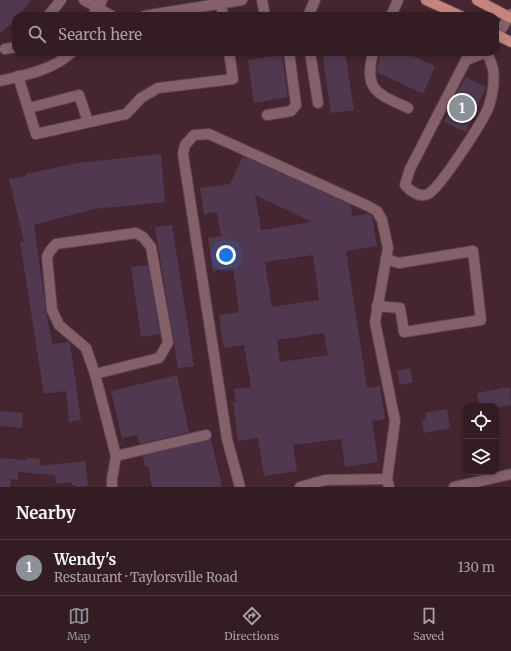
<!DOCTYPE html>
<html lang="en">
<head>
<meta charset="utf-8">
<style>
	body { margin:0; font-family:Merriweather,serif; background:#3c252b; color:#f1f3f6 }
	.controls { position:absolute; right:12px; bottom:12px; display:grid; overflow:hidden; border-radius:8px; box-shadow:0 2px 6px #0003 }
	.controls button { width:36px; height:36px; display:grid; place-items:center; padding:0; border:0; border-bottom:1px solid #4e3a41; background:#341c23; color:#f1f3f6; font:20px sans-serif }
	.you { position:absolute; left:226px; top:255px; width:14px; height:14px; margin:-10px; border:3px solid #fff; border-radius:50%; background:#1a73e8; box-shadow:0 0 0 6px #1a73e833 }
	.badge { display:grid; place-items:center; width:26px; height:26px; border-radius:50%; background:#8c9099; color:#fff; font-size:13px; font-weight:700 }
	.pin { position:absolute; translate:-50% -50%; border:2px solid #fff; box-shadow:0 1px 4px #0006 }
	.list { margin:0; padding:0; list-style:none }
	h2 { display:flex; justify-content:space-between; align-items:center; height:52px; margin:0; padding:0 16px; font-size:17px }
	h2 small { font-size:13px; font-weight:400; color:#a9a1a6 }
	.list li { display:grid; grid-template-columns:26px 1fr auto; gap:12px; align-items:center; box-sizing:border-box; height:56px; padding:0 16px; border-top:1px solid #4e3a41 }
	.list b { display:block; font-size:15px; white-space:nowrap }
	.list p { margin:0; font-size:13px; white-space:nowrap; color:#a9a1a6 }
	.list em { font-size:13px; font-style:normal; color:#a9a1a6 }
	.icon { flex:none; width:22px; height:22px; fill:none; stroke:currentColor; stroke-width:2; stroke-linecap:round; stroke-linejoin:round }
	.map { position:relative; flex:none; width:511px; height:487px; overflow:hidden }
	.search { position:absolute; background:#341c23; box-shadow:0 2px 6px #0003; left:12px; right:12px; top:12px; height:44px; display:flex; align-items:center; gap:10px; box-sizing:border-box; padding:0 14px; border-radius:12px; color:#a9a1a6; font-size:15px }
	.sheet { height:108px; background:#341c23 }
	nav { display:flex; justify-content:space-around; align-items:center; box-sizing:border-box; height:56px; border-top:1px solid #4e3a41; background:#341c23; font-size:11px; color:#a9a1a6 }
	nav a { display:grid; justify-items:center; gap:2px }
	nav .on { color:#8c9099 }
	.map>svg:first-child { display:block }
</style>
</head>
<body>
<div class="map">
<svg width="511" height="487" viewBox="0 0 511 487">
	<rect width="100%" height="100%" fill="#45252f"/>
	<g fill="#503950" fill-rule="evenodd">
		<polygon points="0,0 31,0 19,16 16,16 16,20 0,33"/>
		<polygon points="322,52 345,52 354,110 331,113"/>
		<polygon points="380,52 404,52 435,66 423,94 377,72"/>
		<polygon points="282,55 288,97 254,103 248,60"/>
		<polygon points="466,77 486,87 466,132 444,122 455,100 453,99"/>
		<polygon points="161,154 165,202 94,209 34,225 46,311 52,344 68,342 70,343 81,420 69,422 66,391 44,394 20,242 24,241 9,179 26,176 26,174 77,163"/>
		<path d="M 243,156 L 351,205 L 352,216 L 368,214 L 372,216 L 377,246 L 346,251 L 367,388 L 380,386 L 385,419 L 372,421 L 378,462 L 345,467 L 341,439 L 293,445 L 297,471 L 264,476 L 258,438 L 238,441 L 233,402 L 236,402 L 234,389 L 251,387 L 244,345 L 224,348 L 219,315 L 239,312 L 233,268 L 213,271 L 208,238 L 221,236 L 217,212 L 204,214 L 200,188 L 230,184 ZM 255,195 L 312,222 L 261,230 ZM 313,255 L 319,300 L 272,307 L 265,262 ZM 324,333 L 328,355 L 280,362 L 277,340 Z"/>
		<polygon points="172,225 194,366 178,368 155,227"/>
		<polygon points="148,265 160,334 141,337 131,267"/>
		<polygon points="410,368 413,382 400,385 397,371"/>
		<polygon points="177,375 189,432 140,444 137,435 122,438 111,391"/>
		<polygon points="510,387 511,405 496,408 496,406 479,406 477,393"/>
		<polygon points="447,409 450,428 424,433 422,420 426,419 425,413"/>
		<polygon points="0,411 23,413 22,428 0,426"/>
		<polygon points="211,439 222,487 152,487 148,466 145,466 143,456"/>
		<polygon points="0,458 25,460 28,458 40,459 39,466 85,461 88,486 76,487 75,485 72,485 72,482 56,484 55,475 18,472 18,480 11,479 10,487 0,487"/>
	</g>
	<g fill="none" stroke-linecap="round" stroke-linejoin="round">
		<defs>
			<g id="minor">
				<polyline points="84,0 112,16"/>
				<polyline points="262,0 265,16"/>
				<polyline points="221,4 223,16"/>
				<polyline points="48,16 61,0"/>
				<polyline points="93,16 102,0"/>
				<polyline points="144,16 242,0"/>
				<polyline points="308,16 315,0"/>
				<polyline points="391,16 398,0"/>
				<polyline points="495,39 511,14"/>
				<polyline points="5,49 16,47"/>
				<polyline points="310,52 318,103"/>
				<path d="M 373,52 C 364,91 376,93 408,108"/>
				<path d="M 487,52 L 466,60 L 410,169 L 405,185 C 410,191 420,198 428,194 C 440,188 484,120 489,106 C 492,96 495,80 493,69 C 492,64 489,58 487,52"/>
				<polyline points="18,76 36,134 126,114 141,98 158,88 233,79 229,52"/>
				<path d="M 0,81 C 26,75 53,70 72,52"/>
				<polyline points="29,108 79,95 88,122"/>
				<polyline points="267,115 291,111 296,105 289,52"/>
				<polyline points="377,306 400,308 404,332 481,320 473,251 399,263 386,259"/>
				<polyline points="95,374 159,358 168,343 151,247 143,237 136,233 56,244 50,251 47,257 52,310 59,325 86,348 95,374 116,456 112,479 112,487"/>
				<polyline points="116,456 206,435"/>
				<polyline points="240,487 227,439 183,154 185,145 194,135 209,134 368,206 377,211 382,220 388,248 375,322 395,421 387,479 389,487"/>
				<polyline points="300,487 325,480 387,479"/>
				<polyline points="454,487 511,474"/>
			</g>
			<g id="major">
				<polyline points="426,0 461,16"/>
				<polyline points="477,0 511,18"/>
				<polyline points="495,34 511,42"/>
			</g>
		</defs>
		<use href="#minor" stroke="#5d424b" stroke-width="12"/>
		<use href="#major" stroke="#5d424b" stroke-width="12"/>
		<use href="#minor" stroke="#84606b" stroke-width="10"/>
		<use href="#major" stroke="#c5847e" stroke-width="10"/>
	</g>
</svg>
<div class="controls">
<button><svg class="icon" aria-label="locate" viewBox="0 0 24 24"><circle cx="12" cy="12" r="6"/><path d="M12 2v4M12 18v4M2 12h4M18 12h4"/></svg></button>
<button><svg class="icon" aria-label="layers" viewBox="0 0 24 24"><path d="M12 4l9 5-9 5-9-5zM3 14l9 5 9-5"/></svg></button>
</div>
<div class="you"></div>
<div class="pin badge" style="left:462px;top:108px">1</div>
<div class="search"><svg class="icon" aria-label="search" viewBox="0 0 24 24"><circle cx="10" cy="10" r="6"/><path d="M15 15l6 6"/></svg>Search here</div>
</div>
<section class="sheet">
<h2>Nearby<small></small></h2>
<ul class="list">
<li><span class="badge">1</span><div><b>Wendy's</b><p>Restaurant · Taylorsville Road</p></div><em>130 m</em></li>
</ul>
</section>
<nav>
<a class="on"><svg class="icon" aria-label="map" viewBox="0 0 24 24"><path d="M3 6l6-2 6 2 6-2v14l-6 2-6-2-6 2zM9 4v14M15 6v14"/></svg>Map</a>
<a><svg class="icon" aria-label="directions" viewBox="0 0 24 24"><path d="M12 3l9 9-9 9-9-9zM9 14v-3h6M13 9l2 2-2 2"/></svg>Directions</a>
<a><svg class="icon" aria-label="saved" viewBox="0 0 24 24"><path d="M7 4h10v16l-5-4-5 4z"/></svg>Saved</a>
</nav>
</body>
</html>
